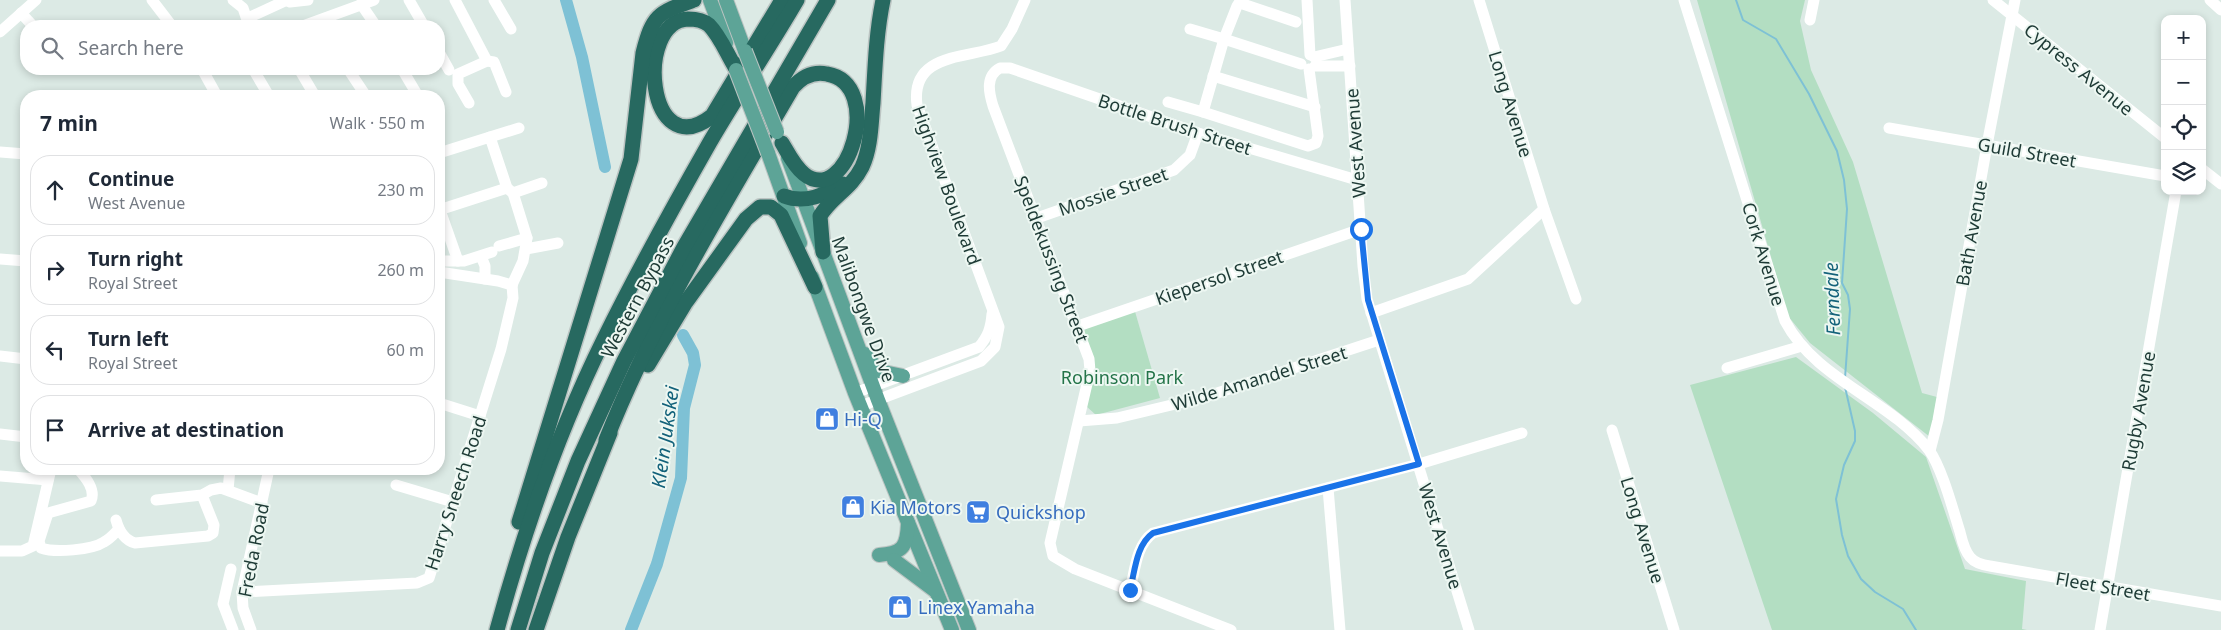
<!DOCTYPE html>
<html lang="en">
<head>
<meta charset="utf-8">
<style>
	body { margin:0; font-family:"Noto Sans",sans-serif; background:#f2f2f3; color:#1f2937 }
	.controls { position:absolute; right:15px; top:15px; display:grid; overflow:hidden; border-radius:10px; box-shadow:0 2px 8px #0003 }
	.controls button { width:45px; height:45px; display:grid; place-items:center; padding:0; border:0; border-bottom:1px solid #e0e1e3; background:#fff; color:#1f2937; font:25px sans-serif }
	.stop { position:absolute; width:15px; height:15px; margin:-11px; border:4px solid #1a73e8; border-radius:50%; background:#fff }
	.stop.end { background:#1a73e8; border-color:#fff; box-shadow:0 1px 5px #0008 }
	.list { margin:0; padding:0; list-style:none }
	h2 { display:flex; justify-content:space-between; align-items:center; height:65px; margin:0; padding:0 20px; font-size:21px }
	h2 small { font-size:16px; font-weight:400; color:#747a83 }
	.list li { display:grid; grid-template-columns:32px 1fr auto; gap:15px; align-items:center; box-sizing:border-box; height:70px; margin:0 10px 10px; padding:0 10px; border:1px solid #e0e1e3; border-radius:20px }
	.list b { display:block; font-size:19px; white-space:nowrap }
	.list p { margin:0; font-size:16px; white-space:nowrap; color:#747a83 }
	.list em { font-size:16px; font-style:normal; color:#747a83 }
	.icon { flex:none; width:28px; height:28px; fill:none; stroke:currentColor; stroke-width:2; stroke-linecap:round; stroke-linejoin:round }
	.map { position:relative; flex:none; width:2221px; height:630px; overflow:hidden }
	.search { position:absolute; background:#fff; box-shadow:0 2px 8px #0003; left:20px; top:20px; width:425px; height:55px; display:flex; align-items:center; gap:12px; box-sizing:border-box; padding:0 18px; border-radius:20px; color:#747a83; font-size:19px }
	.panel { position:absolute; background:#fff; box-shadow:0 2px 8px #0003; left:20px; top:90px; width:425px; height:385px; border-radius:20px }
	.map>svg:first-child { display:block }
</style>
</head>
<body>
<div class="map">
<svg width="2221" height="630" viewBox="0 0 2221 630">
	<rect width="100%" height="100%" fill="#dceae5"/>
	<g fill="#b3dec2">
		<polygon points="1697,0 1805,0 1800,21 1811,70 1853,162 1922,393 1937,397 1930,437 1810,343 1788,316"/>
		<polygon points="1134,308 1160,398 1096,415 1086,406 1083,325"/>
		<polygon points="1796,357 1873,413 1926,457 1965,569 2026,581 2022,629 2027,630 1772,630 1690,385"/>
	</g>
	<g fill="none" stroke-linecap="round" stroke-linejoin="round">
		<g stroke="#7ec1d5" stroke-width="2">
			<polyline points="1736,0 1743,20 1776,39 1809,94 1837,151 1844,180 1847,209 1842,283 1848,295 1850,309 1845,378"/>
			<polyline points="1845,387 1855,431 1855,441 1844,465 1836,499 1842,535 1848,556 1861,579 1875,592 1903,609 1916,630"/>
		</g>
		<g stroke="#7ec1d5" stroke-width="12">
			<polyline points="566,0 582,57 605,167"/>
			<polyline points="631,630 657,564 681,478 684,408 695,365 693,353 683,335"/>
		</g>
		<defs>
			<g id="major">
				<polyline points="710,0 726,43"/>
				<polyline points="726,0 745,51"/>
				<polyline points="768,153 800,243"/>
				<polyline points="788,158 878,400 969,630"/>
				<polyline points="812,277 855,393 952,630"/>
				<polyline points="865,354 879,371 903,376"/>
				<path d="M 879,555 C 903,553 907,547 908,523"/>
				<polyline points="894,560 934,590"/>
			</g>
			<g id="highway">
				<path d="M 735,67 C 727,54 720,36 709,25 C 703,20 695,19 688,19 C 634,21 647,167 712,116 L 782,0"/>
				<path d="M 784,196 C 805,204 825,195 843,184"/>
				<path d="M 823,252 L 820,216 C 831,197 851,189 862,167 C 871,148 871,123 873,103 C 875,68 876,34 883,0"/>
				<polyline points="648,365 686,302 746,219 760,207 771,207 781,215 815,287"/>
				<path d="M 606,440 C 655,316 726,202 793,87 C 802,77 813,71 827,74 C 886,84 847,209 804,174 C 794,166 788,153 782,143"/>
				<path d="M 519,522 L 631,159 L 643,53 C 653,14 658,13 694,0"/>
				<path d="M 497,630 C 524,531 558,432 604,339 C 637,272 673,207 710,142 C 738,94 769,48 797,0"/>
				<polyline points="518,630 542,553 578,461 624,361 684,247 828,0"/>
				<polyline points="536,630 568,537 610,433"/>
			</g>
		</defs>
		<use href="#major" stroke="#bbc4c2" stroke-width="16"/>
		<use href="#highway" stroke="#bbc4c2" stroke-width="18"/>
		<g stroke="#fff" stroke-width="11">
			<polyline points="152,0 172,26"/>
			<polyline points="233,0 243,8 249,26"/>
			<polyline points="286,0 290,2 308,0"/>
			<polyline points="409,0 424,26"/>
			<polyline points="455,0 487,61"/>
			<polyline points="494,0 511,29"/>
			<polyline points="1241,0 1237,6 1224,39 1301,64"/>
			<polyline points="1307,0 1310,55"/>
			<polyline points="1345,0 1363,266 1367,299 1469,630"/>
			<polyline points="1479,0 1544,209 1576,299"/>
			<path d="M 1684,0 L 1785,321 C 1816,380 1889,399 1929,450 C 1942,468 1953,510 1960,532 C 1962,540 1964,550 1970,557 C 1975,563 1982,565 1990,566 L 2221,606"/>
			<polyline points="1993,0 2165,138"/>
			<polyline points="2210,0 2221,10"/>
			<polyline points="1240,3 1296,22"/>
			<polyline points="361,4 376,26"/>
			<polyline points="21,13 33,26"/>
			<polyline points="248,18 287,0"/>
			<polyline points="1810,20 1814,0"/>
			<polyline points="303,26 374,0"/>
			<polyline points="1190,29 1224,39 1203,112 1308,146 1316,143 1318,136 1309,69"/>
			<polyline points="0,32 36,0"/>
			<polyline points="439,52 449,70"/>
			<polyline points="1314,57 1348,49"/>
			<polyline points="1315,66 1350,66"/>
			<polyline points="202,69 217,96"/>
			<polyline points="253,69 269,96"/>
			<polyline points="299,69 315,96"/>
			<polyline points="348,69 366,96"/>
			<polyline points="402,69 418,96"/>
			<polyline points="1213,76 1315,107"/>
			<polyline points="1168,102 1203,112"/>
			<polyline points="469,103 458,84 458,74 487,61 494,62 506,92"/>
			<polyline points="1889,128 2165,176"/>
			<polyline points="490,137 519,128"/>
			<polyline points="0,152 26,154"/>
			<polyline points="439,153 490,137 507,188 513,193 527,238 523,261 512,285"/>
			<polyline points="2202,169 2221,184"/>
			<polyline points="513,193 542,183"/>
			<polyline points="439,210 507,188"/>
			<polyline points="440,210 458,261"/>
			<polyline points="1037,218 1174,170 1190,155 1198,133"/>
			<polyline points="499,246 527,238"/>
			<polyline points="526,249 558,243"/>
			<polyline points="481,256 485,266 485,279"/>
			<polyline points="0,259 26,261"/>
			<polyline points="439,261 464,261 492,252"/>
			<polyline points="439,272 498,281 512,285"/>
			<polyline points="1371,313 1468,279 1544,209"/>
			<polyline points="1078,326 1361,229"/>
			<polyline points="0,356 26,359"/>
			<polyline points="1727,368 1802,346"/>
			<path d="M 855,393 L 979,347 C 988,336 991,328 992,314"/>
			<polyline points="439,403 480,416"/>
			<path d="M 861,406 L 981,361 L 995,347 L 999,327 L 917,105 C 910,52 968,59 1001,46 L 1012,29 L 1025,0"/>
			<polyline points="1079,421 1117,418 1205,397 1379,340"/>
			<polyline points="1612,430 1674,630"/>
			<polyline points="0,434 26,437"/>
			<polyline points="1930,451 1938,420 1987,145 2015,0"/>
			<path d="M 78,469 C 85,477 96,489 91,501 L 48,513 L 39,541 L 41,548 C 55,553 92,550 104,542 C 110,539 114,534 119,529"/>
			<polyline points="0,476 48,480"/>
			<polyline points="396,485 453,502"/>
			<polyline points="1328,488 1340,630"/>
			<polyline points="228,490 230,469"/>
			<polyline points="156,500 202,495 211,490 221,488 262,503"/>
			<path d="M 116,520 C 119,531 124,540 135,543 L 208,536 L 213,533 L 214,525 L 202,495"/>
			<polyline points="0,551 22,551 33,546 51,469"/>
			<polyline points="231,569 223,604 233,630"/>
			<path d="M 1130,590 C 1135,571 1136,545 1153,533 L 1419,464 L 1522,433"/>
			<polyline points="242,592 417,583 429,578 501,349 513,298 512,285"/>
			<polyline points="251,630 243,608 242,592 269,469"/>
			<path d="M 1231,630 L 1075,569 L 1053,556 L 1050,543 L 1090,371 L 1089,359 L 993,106 C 989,93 985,76 1000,68 L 1010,68 L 1198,133 L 1357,180"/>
			<polyline points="2100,630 2176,191"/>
		</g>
		<use href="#major" stroke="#5da497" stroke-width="14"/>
		<use href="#highway" stroke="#276960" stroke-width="15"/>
		<defs>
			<g id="major-bridge">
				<polyline points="745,51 777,132"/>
				<polyline points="736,70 768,153"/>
			</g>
		</defs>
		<use href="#major-bridge" stroke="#bbc4c2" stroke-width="16" stroke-linecap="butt"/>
		<use href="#major-bridge" stroke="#5da497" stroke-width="14"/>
	</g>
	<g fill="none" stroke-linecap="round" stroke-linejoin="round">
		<path stroke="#1a73e8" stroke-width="6" d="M 1130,590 C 1135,571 1136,545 1153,533 L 1419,464 L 1368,300 L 1361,229"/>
	</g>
	<defs>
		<symbol id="shop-square" viewBox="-11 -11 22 22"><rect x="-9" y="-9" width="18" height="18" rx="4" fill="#3f7fe0" stroke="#edf7f2"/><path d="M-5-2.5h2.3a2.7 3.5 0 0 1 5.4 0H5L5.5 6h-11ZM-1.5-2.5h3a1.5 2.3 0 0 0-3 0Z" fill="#fff"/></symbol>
		<symbol id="supermarket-square" viewBox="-11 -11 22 22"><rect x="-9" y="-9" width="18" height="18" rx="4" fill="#3f7fe0" stroke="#edf7f2"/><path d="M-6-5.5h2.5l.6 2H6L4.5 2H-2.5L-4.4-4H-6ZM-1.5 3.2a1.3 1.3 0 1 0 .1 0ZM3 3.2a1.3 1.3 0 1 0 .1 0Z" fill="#fff"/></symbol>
	</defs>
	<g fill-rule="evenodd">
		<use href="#shop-square" x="813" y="405" width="28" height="28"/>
		<use href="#shop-square" x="839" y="493" width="28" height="28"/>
		<use href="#supermarket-square" x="964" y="498" width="28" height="28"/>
		<use href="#shop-square" x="886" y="593" width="28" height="28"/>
	</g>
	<g text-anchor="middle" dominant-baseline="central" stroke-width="4" stroke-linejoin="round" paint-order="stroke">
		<g font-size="18" fill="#1d3a35" stroke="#edf7f2">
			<text transform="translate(2079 69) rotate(39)">Cypress Avenue</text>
			<text transform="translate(1511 104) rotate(73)">Long Avenue</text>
			<text transform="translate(1175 124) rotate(18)">Bottle Brush Street</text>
			<text transform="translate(1355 143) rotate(-94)">West Avenue</text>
			<text transform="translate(2027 152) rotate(10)">Guild Street</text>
			<text transform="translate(947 185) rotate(70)">Highview Boulevard</text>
			<text transform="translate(1113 191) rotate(-19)">Mossie Street</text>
			<text transform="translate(1971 233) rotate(-80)">Bath Avenue</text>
			<text transform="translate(1764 254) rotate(73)">Cork Avenue</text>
			<text transform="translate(1052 259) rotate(69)">Speldekussing Street</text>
			<text transform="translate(1219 277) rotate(-19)">Kiepersol Street</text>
			<text transform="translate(637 297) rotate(-62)">Western Bypass</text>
			<text transform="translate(864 309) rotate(70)">Malibongwe Drive</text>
			<text transform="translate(1259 378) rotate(-17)">Wilde Amandel Street</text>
			<text transform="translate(2138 411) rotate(-80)">Rugby Avenue</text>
			<text transform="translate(455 493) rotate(-72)">Harry Sneech Road</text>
			<text transform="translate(1643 530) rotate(73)">Long Avenue</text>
			<text transform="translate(1441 536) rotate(73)">West Avenue</text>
			<text transform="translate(253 550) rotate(-79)">Freda Road</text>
			<text transform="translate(2103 586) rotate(10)">Fleet Street</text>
		</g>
		<g font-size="18" fill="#247449" stroke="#edf7f2">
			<text x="1122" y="377">Robinson Park</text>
		</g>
		<g font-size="18" fill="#366cbe" stroke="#edf7f2" text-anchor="start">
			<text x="844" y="419">Hi-Q</text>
			<text x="870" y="507">Kia Motors</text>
			<text x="996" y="512">Quickshop</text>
			<text x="918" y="607">Linex Yamaha</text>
		</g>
		<g font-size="19" font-style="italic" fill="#13627a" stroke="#edf7f2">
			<text transform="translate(1832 299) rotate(-92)">Ferndale</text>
			<text transform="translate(665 437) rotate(-82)">Klein Jukskei</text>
		</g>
	</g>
</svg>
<div class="controls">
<button>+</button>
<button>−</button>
<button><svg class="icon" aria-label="locate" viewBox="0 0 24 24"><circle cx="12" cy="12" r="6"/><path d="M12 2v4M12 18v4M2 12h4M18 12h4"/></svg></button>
<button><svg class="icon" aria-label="layers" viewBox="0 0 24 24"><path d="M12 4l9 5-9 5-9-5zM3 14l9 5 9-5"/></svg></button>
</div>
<div class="stop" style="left:1361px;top:229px"></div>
<div class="stop end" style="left:1130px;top:590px"></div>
<div class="search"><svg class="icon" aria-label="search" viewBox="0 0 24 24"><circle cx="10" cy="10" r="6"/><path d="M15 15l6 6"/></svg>Search here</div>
<section class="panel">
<h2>7 min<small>Walk · 550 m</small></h2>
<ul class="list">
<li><svg class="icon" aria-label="ahead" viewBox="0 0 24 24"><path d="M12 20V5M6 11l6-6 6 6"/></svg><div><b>Continue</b><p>West Avenue</p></div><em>230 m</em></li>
<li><svg class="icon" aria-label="right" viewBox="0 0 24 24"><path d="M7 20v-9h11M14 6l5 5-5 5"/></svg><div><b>Turn right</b><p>Royal Street</p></div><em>260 m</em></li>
<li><svg class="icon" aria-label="left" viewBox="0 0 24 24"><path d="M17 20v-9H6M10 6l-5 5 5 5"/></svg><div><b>Turn left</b><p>Royal Street</p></div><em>60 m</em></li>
<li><svg class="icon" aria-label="arrive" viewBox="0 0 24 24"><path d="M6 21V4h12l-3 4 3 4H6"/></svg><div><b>Arrive at destination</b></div></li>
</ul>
</section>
</div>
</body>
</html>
